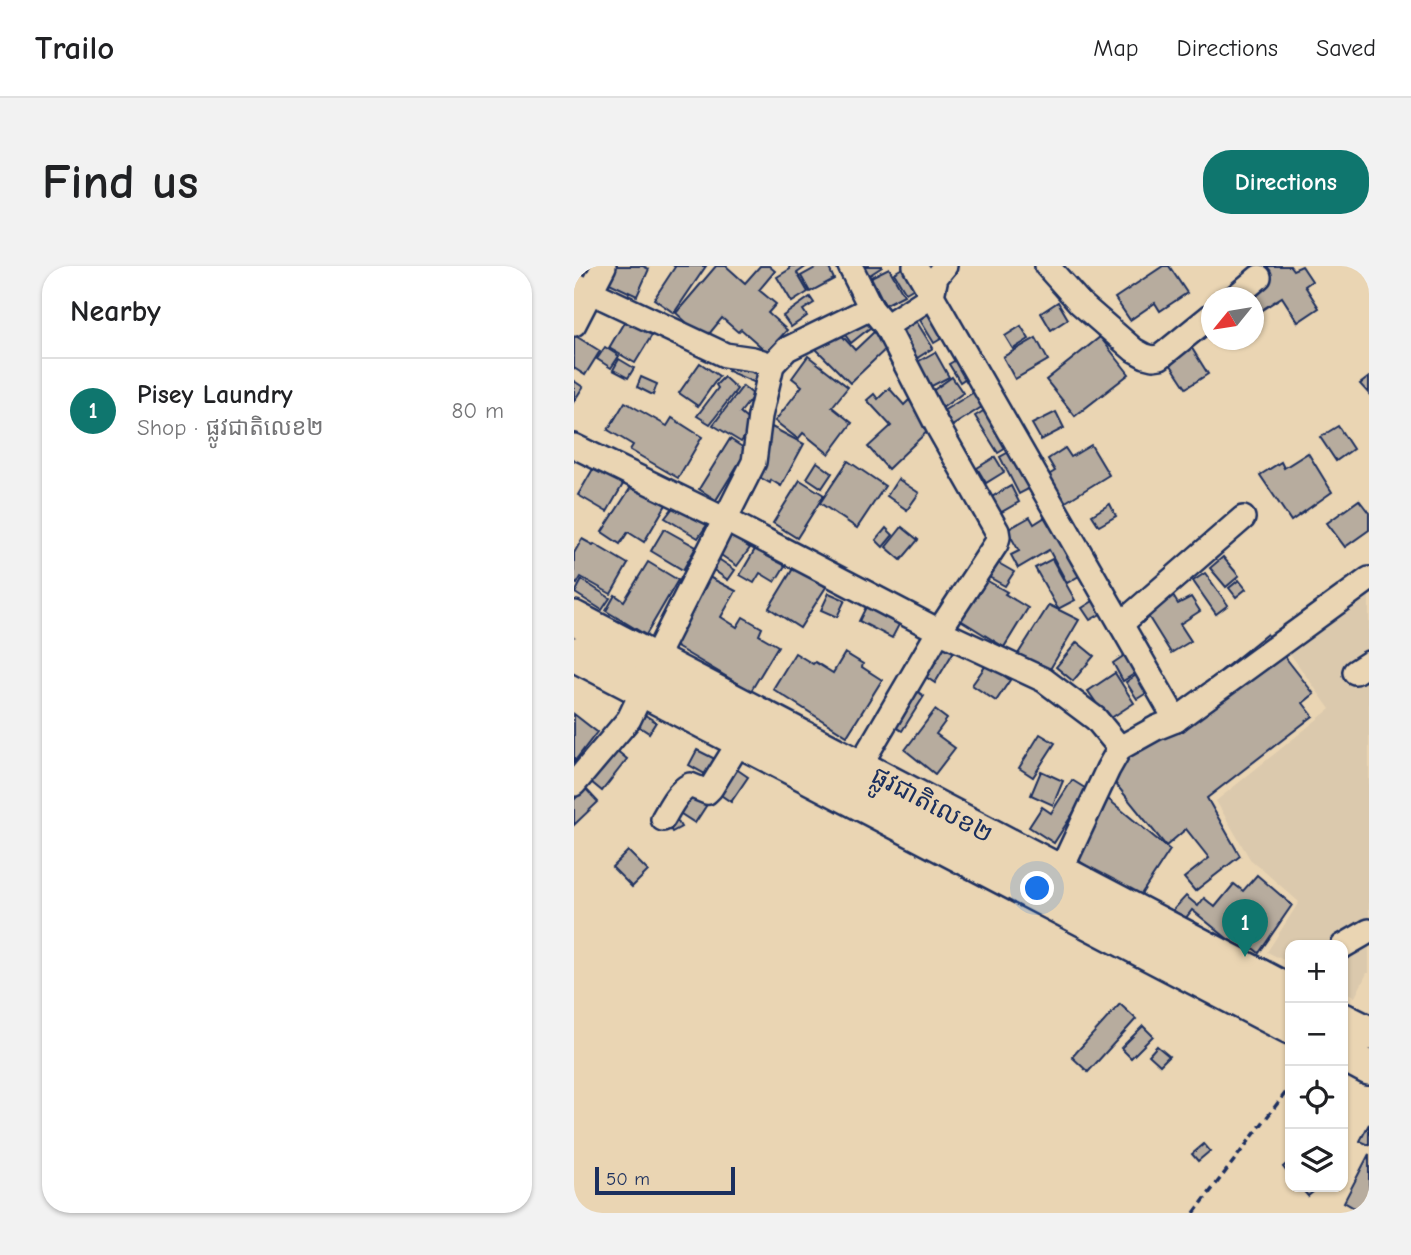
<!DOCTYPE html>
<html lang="en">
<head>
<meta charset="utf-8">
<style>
	body { margin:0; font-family:"Comic Neue","Noto Sans Khmer",sans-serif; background:#f2f2f2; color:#202124 }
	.controls { position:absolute; right:21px; bottom:21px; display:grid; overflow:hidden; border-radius:14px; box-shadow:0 2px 5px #0004 }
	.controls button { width:63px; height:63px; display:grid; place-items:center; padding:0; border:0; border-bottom:2px solid #e0e0e0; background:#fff; color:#202124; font:35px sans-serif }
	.compass { position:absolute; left:627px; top:21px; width:63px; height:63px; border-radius:50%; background:#fff; box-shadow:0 2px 5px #0004; rotate:240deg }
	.scale { position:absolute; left:21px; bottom:18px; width:140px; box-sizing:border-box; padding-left:7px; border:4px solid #1b2f5e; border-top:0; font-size:19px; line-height:24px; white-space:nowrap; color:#1b2f5e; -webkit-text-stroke:5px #ead5b3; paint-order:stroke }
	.you { position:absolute; left:464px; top:623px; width:24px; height:24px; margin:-18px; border:5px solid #fff; border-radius:50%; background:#1a73e8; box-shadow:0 0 0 10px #1a73e833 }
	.badge { display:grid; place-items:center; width:46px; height:46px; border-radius:50%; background:#0f766e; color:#fff; font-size:23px; font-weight:700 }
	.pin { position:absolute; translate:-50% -58px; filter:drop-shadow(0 2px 4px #0008) }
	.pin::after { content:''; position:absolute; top:37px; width:24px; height:21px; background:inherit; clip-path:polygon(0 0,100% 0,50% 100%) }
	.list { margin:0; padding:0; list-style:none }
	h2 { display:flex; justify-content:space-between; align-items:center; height:91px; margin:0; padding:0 28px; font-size:30px }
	h2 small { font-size:23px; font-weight:400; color:#757577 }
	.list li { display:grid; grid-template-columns:46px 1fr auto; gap:21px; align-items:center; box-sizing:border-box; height:105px; padding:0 28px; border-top:2px solid #e0e0e0 }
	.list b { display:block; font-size:26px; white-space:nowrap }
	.list p { margin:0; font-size:23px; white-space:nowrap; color:#757577 }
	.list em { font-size:23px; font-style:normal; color:#757577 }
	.icon { flex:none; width:38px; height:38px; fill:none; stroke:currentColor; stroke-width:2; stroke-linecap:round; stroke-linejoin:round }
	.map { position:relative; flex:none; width:795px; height:947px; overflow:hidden; border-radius:28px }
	header { display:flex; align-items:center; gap:42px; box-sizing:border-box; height:98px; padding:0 35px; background:#fff; border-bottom:2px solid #e0e0e0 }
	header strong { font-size:33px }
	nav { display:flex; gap:38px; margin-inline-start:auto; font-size:24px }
	.intro { display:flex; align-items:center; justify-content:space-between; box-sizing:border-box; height:168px; padding:0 42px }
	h1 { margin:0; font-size:49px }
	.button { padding:18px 32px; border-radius:28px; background:#0f766e; color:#fff; font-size:24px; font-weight:700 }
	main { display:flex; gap:42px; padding:0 42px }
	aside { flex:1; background:#fff; border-radius:28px; box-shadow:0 2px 5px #0004 }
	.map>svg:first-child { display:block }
</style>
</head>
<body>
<header>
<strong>Trailo</strong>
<nav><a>Map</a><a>Directions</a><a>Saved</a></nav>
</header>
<div class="intro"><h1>Find us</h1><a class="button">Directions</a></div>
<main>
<aside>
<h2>Nearby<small></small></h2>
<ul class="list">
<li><span class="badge">1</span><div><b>Pisey Laundry</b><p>Shop · ផ្លូវជាតិលេខ២</p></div><em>80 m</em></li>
</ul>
</aside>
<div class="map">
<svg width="795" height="947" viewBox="0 0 795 947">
	<rect width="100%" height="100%" fill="#ead5b3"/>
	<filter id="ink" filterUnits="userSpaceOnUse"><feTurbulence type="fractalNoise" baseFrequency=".0143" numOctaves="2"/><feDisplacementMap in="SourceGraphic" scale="14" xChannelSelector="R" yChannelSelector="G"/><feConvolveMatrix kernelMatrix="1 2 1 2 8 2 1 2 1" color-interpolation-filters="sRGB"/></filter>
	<g filter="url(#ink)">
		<polygon fill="#dbc9ad" points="795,327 795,707 793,707 781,731 769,724 769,679 716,679 716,697 693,686 725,636 676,593 642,535 756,443 714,385"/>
		<g fill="#b7ac9e" stroke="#1b2f5e" stroke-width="2">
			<polygon points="36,0 69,0 75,3 63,30 29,14"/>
			<polygon points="100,0 132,0 100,47 80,33 101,1"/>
			<polygon points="142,0 152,0 171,17 186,0 195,0 201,5 185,24 202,38 194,47 213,64 193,86 167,63 164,66 148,52 131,73 102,47"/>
			<polygon points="215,0 233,0 223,7 234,26 218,36 203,11 216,3"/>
			<polygon points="245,0 254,0 260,13 236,26 227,10"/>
			<polygon points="284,0 308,0 308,1 291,12"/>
			<polygon points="332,0 347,18 332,27 320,7"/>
			<polygon points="589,0 595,0 613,27 586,45 581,37 556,54 541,32"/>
			<polygon points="688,0 716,0 719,4 728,0 738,15 731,20 745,42 724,56 708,31 683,47 680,40 680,32 674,32"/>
			<polygon points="315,2 330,29 311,39 297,11"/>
			<polygon points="236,31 240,37 229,44 233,50 217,61 209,50"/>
			<polygon points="484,36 494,53 477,64 467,47"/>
			<polygon points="359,39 377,67 360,77 343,49"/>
			<polygon points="288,50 297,61 277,77 269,66"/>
			<polygon points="339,50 359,82 340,94 320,61"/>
			<polygon points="52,53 78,69 61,97 35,82"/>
			<polygon points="447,60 455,73 439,83 431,70"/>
			<polygon points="261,62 281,84 301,65 315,80 276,117 240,81"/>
			<polygon points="0,69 26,85 11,109 0,102"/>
			<polygon points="526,71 555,108 501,150 472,114"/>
			<polygon points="462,72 474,94 441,113 429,91"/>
			<polygon points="614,76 634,108 612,122 591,90"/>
			<polygon points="31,81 45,90 37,102 23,93"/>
			<polygon points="361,86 375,111 352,123 338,99"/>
			<polygon points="234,90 274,121 258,141 278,157 255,188 229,167 224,173 201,155 228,120 218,112"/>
			<polygon points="387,91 398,108 386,116 375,98"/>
			<polygon points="45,93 60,102 54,112 39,104"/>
			<polygon points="159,93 189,106 184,118 154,105"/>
			<polygon points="126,97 145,110 124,140 105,127"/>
			<polygon points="67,111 83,118 79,129 63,121"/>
			<polygon points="150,111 163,123 136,158 123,150 144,122 142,119"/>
			<polygon points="378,111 389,127 368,142 357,126"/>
			<polygon points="795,111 795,128 786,118"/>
			<polygon points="0,115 9,121 0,135"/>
			<polygon points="169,120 180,129 166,147 179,158 167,176 139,159"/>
			<polygon points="315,122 330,139 335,134 359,160 314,203 294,181 317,160 293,134 300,128 304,133"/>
			<polygon points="405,123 414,137 378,160 369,145"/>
			<polygon points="51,136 93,160 98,152 128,171 104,212 56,184 59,179 34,164"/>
			<polygon points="416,141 439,178 424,187 401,150"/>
			<polygon points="482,146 490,162 467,174 458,158"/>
			<polygon points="192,158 230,178 207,220 197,214 196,217 180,208 196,179 184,172"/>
			<polygon points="764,160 779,183 762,195 746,171"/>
			<polygon points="156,173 173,184 142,234 125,223"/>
			<polygon points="517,179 535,209 490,237 473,210 481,205 474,193 491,182 497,191"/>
			<polygon points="442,182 462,219 445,228 426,191"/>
			<polygon points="734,187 758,226 717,255 686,209 707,196 710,202"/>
			<polygon points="421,191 430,206 412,217 403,202"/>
			<polygon points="274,195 311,220 283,262 246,237"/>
			<polygon points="23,196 52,213 33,246 4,229"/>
			<polygon points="243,196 258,207 248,222 233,212"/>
			<polygon points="324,213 345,227 333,244 313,230"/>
			<polygon points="226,214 250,229 223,272 199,257"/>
			<polygon points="59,218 93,237 70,276 54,266 46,278 28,266"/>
			<polygon points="437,220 445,236 424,248 416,232"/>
			<polygon points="105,234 137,253 124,272 91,252"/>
			<polygon points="785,234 795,247 795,264 771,281 753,257"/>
			<polygon points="536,238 542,250 525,260 518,249"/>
			<polygon points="476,248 510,307 493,317 475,284 444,302 437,289 445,285 433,264 456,251 460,258"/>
			<polygon points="328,261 344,274 327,294 312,281"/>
			<polygon points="312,262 319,269 309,281 302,274"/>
			<polygon points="90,263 122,281 109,304 77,285"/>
			<polygon points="153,267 176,282 163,300 141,285"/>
			<polygon points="8,273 19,279 20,278 54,298 37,328 7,311 3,318 0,316 0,287"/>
			<polygon points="183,280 212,298 201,316 186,307 180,317 166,309"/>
			<polygon points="137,288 161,304 154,314 131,298"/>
			<polygon points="414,291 440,306 431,320 406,306"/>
			<polygon points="649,291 665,310 652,321 636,302"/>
			<polygon points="478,293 501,334 484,343 461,302"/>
			<polygon points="74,296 104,314 72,369 32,345 41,329 50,335"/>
			<polygon points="220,301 252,321 226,362 195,342"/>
			<polygon points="631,307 654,339 642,348 619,315"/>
			<polygon points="131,309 162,325 147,351 163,361 169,351 188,362 185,369 204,380 177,425 94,376"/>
			<polygon points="405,310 433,326 431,328 454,342 430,381 380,350"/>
			<polygon points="8,314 36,332 28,344 1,327"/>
			<polygon points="665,314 672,323 662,331 655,322"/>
			<polygon points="596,325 604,338 617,331 626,345 606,358 617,375 597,387 569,342"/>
			<polygon points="255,327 271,334 263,351 247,344"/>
			<polygon points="524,332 532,345 516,354 508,342"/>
			<polygon points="296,333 329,351 318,372 285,355"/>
			<polygon points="475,339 505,354 475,405 444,388"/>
			<polygon points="693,368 740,428 729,437 739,450 633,532 666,590 621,625 610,612 635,592 612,563 592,580 528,501"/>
			<polygon points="367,370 383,380 361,417 346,407"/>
			<polygon points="503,376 520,390 499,415 482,401"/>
			<polygon points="221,387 239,398 241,396 259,407 271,387 289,398 288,401 308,414 273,470 199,423"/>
			<polygon points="554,387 565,405 549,415 539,397"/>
			<polygon points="413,398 436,414 422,435 398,419"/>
			<polygon points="568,405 579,423 563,433 552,416"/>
			<polygon points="541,407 560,437 534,454 514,425"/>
			<polygon points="338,422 350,430 328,465 315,457"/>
			<polygon points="361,444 373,453 362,468 381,482 361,508 331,484"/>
			<polygon points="68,447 82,456 75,467 61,458"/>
			<polygon points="0,448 23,466 0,496"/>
			<polygon points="466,468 481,477 459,511 445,502"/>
			<polygon points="36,479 53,493 28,525 11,511"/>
			<polygon points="123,484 141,493 133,509 115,499"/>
			<polygon points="158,500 174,511 157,536 141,525"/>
			<polygon points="467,505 489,515 479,539 457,529"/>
			<polygon points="498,514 514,524 480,577 455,561 468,541 477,547"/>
			<polygon points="11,522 24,536 0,559 0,534"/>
			<polygon points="115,524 134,537 121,557 101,544"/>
			<polygon points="534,533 596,584 564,633 499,591"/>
			<polygon points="99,547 107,561 98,566 90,553"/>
			<polygon points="54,585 74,605 58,621 38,601"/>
			<polygon points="683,609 718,639 685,687 675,679 670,686 618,644 611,653 599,644 612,630 624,640 630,632 641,641 660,618 669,625"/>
			<polygon points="546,738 562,753 514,806 498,791"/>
			<polygon points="569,760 579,770 557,792 547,782"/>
			<polygon points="583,780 595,790 586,799 575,789"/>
			<polygon points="795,858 795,879 786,875"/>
			<polygon points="630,878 636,885 624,895 618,888"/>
			<polygon points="795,888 795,947 789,947 770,936"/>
			<polygon points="716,895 716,910 709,901"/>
			<polygon points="726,921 745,921 734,930"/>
		</g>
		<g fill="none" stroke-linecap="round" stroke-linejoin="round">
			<defs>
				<g id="minor">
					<polyline points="276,0 297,42 312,60 364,161 423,265 424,271 422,278 365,365 285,501"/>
					<polyline points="341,0 602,454"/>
					<polyline points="473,0 506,37 560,84 571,90 579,92 586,91 638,49"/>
					<polyline points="0,18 151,89 179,93 198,99"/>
					<polyline points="660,32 685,11"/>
					<polyline points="0,58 30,0"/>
					<polyline points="312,60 358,30 362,11 371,0"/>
					<polyline points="0,180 150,253 365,365 470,414 522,453 546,482"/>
					<polyline points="547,358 669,252"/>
					<polyline points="80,394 180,196 186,150 198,99 213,83 297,42"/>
					<polyline points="781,406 795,397"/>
					<polyline points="0,518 55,453 69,424"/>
					<path d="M 89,553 C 96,541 103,526 116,519 L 133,526 L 137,522 L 166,475"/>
					<polyline points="486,606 534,503 546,482 582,462 602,454 795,313"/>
					<polyline points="769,680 795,665"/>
				</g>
				<g id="highway">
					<polyline points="0,352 716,726"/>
					<polyline points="0,388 716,761"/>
					<polyline points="769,754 795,767"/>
					<polyline points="769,788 795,802"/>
				</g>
			</defs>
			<use href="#minor" stroke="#1b2f5e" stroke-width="28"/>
			<use href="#highway" stroke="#1b2f5e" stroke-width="38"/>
			<polyline stroke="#1b2f5e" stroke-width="3.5" stroke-dasharray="7 5" stroke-linecap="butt" points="620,947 716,821"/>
			<use href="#minor" stroke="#ead5b3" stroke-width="23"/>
			<use href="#highway" stroke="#ead5b3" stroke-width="33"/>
		</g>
	</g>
	<g text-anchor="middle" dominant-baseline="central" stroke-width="6" stroke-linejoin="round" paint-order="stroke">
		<g font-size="26" fill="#1b2f5e" stroke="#ead5b3">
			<text transform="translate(358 539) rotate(28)">ផ្លូវជាតិលេខ២</text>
		</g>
	</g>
</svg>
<div class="controls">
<button>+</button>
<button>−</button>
<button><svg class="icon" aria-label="locate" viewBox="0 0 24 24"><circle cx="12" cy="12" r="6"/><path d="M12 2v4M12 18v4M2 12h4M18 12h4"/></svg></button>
<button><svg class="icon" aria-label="layers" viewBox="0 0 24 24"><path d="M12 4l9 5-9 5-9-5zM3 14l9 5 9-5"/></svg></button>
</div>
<svg class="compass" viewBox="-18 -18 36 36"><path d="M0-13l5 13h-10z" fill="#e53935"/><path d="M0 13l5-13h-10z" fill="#757577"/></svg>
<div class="scale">50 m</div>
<div class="you"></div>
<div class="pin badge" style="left:671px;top:691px">1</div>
</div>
</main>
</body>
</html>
